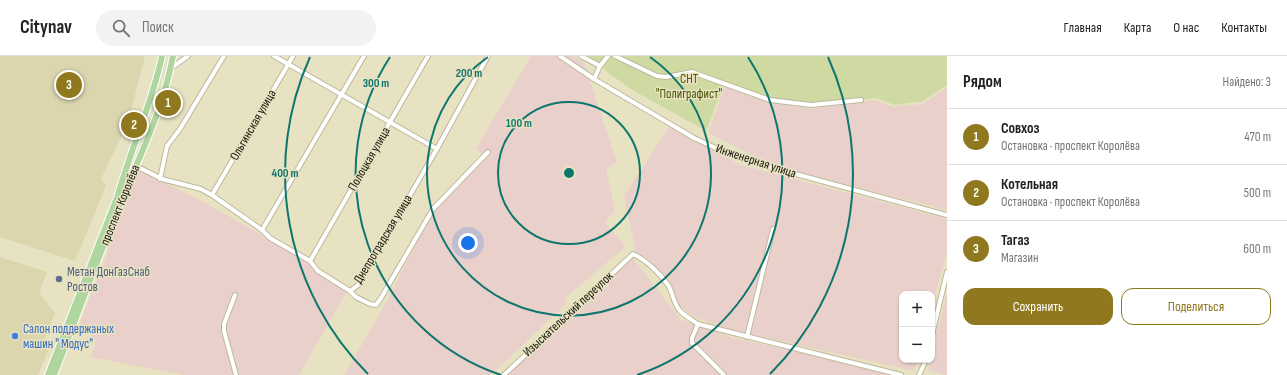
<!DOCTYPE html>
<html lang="ru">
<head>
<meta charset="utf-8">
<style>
	body { margin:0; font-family:"Sofia Sans Condensed",sans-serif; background:#f2f2f2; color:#222 }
	.controls { position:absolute; right:12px; bottom:12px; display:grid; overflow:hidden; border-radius:8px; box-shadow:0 1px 3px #0004 }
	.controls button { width:36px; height:36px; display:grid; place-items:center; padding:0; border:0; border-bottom:1px solid #e0e0e0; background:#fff; color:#222; font:20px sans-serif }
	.you { position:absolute; left:468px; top:187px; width:14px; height:14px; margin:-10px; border:3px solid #fff; border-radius:50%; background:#1a73e8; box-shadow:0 0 0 6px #1a73e833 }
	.badge { display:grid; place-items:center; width:26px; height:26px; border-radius:50%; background:#8f781d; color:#fff; font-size:13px; font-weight:700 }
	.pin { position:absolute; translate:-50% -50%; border:2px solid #fff; box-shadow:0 1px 4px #0006 }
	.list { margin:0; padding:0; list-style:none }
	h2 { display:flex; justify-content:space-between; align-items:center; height:52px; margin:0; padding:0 16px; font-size:17px }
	h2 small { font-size:13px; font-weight:400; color:#767676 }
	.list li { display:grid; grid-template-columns:26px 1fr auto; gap:12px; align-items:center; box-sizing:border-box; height:56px; padding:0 16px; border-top:1px solid #e0e0e0 }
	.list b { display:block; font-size:15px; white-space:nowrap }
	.list p { margin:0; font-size:13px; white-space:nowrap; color:#767676 }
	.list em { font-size:13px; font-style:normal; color:#767676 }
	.actions { display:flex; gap:8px; padding:12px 16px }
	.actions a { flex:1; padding:9px 0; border:1px solid #8f781d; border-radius:12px; text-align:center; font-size:14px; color:#8f781d }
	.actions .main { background:#8f781d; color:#fff }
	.icon { flex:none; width:22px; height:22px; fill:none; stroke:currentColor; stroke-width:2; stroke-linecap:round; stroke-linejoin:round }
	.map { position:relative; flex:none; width:947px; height:319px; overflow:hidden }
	header { display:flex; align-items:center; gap:24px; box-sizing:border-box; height:56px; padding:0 20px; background:#fff; border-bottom:1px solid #e0e0e0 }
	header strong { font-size:19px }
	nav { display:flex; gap:22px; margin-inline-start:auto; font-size:14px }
	.search { width:280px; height:36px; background:#f2f2f2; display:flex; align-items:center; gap:10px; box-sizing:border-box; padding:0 14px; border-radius:22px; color:#767676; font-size:15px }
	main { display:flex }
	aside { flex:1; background:#fff }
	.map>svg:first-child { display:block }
</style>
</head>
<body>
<header>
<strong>Citynav</strong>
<div class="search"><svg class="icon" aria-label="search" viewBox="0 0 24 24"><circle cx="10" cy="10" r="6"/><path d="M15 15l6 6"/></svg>Поиск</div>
<nav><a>Главная</a><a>Карта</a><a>О нас</a><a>Контакты</a></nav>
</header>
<main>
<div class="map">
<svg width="947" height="319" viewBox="0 0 947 319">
	<rect width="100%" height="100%" fill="#e7e2c2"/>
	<g fill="#dcd6af">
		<polygon points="0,0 145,0 128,66 101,123 106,130 75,205 0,181"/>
		<polygon points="0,201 47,216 39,237 55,257 42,290 48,295 38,319 0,319"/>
	</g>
	<g fill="#ead0cb">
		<polygon points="531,0 572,0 584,7 617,106 606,113 615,154 605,166 625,191 564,243 567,247 491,319 344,319 382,254 435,151 484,100 476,92"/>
		<polygon points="725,30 780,48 810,53 876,44 893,51 923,48 947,31 947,154 778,112 708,77"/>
		<polygon points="669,71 741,109 947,163 947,195 932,249 932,238 902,238 902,304 917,304 914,315 736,275 694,261 678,249 667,227 649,203 636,197 624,140"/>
		<polygon points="139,114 202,145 302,202 349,232 299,319 184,319 91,301 96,285 90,278 79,270"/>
		<polygon points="632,201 681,264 733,282 881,314 887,319 508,319"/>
		<polygon points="947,236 947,319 944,319 928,314 930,304 932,304 932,298"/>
	</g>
	<polygon fill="#cfdaa2" points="586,0 947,0 947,29 923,45 895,49 876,42 809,50 781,47 724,28 706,75 634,35 607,16 600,8"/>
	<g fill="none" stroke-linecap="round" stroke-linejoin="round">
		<defs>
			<g id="minor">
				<polyline points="274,0 437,93"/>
				<polyline points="560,0 594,23 694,82 724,96 755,107 947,159"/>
				<polyline points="581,0 600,10"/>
				<polyline points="615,0 657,20 666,21 692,16 770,44 811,49 861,44"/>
				<polyline points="171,12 188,0"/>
				<polyline points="594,23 600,10 608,0"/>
				<polyline points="136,110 162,123 201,133 212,139 262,174 270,182 310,205 318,215 350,235 356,241 370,248 376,249 381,242 433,153 488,96"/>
				<polyline points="160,123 167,90 180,73 224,0"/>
				<polyline points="212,139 293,0"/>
				<polyline points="262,174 364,0"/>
				<polyline points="310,205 428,0"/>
				<polyline points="350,235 358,229 438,91 488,0"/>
				<polyline points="235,239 224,268 224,275 236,319"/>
				<polyline points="698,268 692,282 692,287 724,319"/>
				<polyline points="932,279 947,216"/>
				<polyline points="747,281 773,173"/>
				<path d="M 504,319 L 633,198 C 646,204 660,217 668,229 C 673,236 673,247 680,255 C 685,260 692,264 698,268 L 901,319"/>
				<polyline points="919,319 926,304"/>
			</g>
			<g id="primary">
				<path d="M 48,319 L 118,139 C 131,92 152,48 162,0"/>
				<path d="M 54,319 C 77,260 99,199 123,140 C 143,94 164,49 173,0"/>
			</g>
		</defs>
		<use href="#minor" stroke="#bdb89a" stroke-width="6"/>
		<use href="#primary" stroke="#fff" stroke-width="8"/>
		<use href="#minor" stroke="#fff" stroke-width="4"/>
		<use href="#primary" stroke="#b0d69f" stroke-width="6"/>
	</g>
	<g fill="none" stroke="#0f766e" stroke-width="2">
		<circle cx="569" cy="117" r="71"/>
		<path d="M650 1A142 142 0 1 1 488 1"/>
		<path d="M501 319A213 213 0 0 1 390 1M748 1A213 213 0 0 1 637 319"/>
		<path d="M368 318A284 284 0 0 1 310 1M828 1A284 284 0 0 1 770 318"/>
	</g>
	<circle fill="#5c6f8a" stroke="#e7e2c2" stroke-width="1.5" cx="59" cy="223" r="4"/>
	<circle fill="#3f7fe0" stroke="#e7e2c2" stroke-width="1.5" cx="15" cy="280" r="4"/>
	<g text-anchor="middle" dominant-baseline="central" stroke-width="3" stroke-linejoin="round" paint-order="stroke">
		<g font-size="13" fill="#4c5602" stroke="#e7e2c2">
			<text x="689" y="23">СНТ<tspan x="689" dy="15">"Полиграфист"</tspan></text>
		</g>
		<g font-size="13" fill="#1a180d" stroke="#e7e2c2">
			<text transform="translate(253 69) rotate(-60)">Ольгинская улица</text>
			<text transform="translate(369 103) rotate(-60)">Полоцкая улица</text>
			<text transform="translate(756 105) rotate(18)">Инженерная улица</text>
			<text transform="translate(120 149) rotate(-68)">проспект Королёва</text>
			<text transform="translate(383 183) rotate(-59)">Днепроградская улица</text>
			<text transform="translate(568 258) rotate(-43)">Изыскательский переулок</text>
		</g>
		<g font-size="13" fill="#4e5e75" stroke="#e7e2c2" text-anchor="start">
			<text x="67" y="216">Метан ДонГазСнаб<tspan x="67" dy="15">Ростов</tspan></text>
		</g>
		<g font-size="13" fill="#366cbe" stroke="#e7e2c2" text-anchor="start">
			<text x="23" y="273">Салон поддержаных<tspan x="23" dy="15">машин " Модус"</tspan></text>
		</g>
	</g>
	<circle cx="569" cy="117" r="6" fill="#0f766e" stroke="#e7e2c2" stroke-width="2"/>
	<g font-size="12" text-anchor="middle" font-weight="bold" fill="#0f766e" stroke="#e7e2c2" stroke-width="3" stroke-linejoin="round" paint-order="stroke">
		<text x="469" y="21">200 m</text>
		<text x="376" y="31">300 m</text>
		<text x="519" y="71">100 m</text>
		<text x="285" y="121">400 m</text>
	</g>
</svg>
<div class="controls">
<button>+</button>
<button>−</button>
</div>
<div class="you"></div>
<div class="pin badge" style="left:168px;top:47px">1</div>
<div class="pin badge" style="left:134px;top:69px">2</div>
<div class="pin badge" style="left:69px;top:29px">3</div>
</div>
<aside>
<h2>Рядом<small>Найдено: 3</small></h2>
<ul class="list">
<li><span class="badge">1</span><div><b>Совхоз</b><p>Остановка · проспект Королёва</p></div><em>470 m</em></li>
<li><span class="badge">2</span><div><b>Котельная</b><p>Остановка · проспект Королёва</p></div><em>500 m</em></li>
<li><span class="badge">3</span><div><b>Тагаз</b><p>Магазин</p></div><em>600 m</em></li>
</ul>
<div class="actions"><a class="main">Сохранить</a><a>Поделиться</a></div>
</aside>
</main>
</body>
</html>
